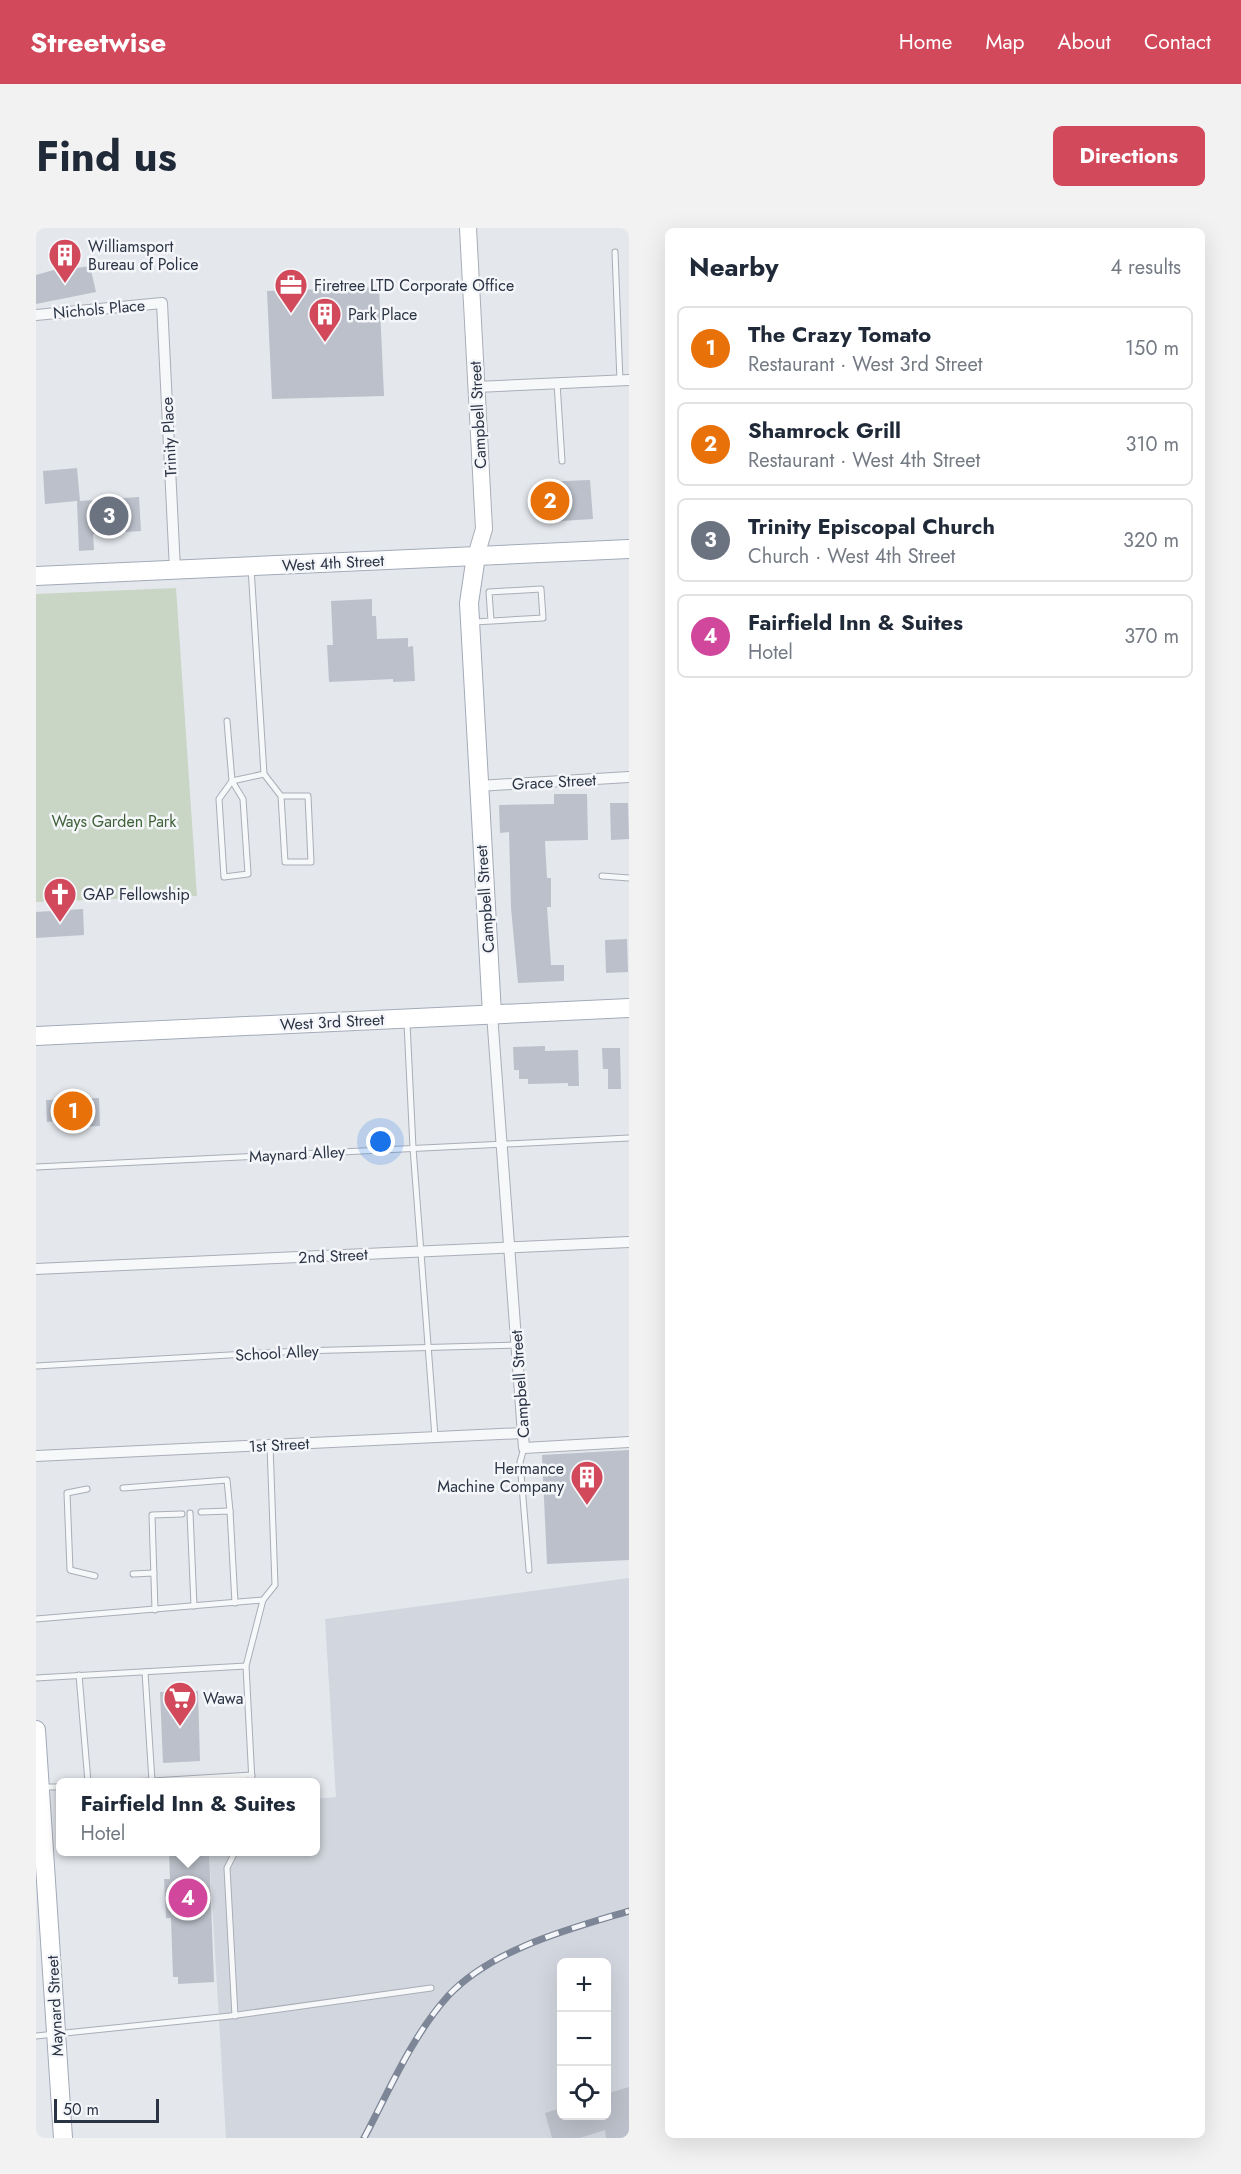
<!DOCTYPE html>
<html lang="en">
<head>
<meta charset="utf-8">
<style>
	body { margin:0; font-family:Jost,sans-serif; background:#f2f2f3; color:#1f2937 }
	.controls { position:absolute; right:18px; bottom:18px; display:grid; overflow:hidden; border-radius:9px; box-shadow:0 6px 24px #0002 }
	.controls button { width:54px; height:54px; display:grid; place-items:center; padding:0; border:0; border-bottom:2px solid #e0e1e3; background:#fff; color:#1f2937; font:30px sans-serif }
	.scale { position:absolute; left:18px; bottom:15px; width:105px; box-sizing:border-box; padding-left:6px; border:3px solid #2b3445; border-top:0; font-size:16px; line-height:21px; white-space:nowrap; color:#2b3445; -webkit-text-stroke:4px #f4f6f9; paint-order:stroke }
	.you { position:absolute; left:345px; top:914px; width:21px; height:21px; margin:-15px; border:4px solid #fff; border-radius:50%; background:#1a73e8; box-shadow:0 0 0 9px #1a73e833 }
	.badge { display:grid; place-items:center; width:39px; height:39px; border-radius:50%; background:#d1495b; color:#fff; font-size:20px; font-weight:700 }
	.pin { position:absolute; translate:-50% -50%; border:3px solid #fff; box-shadow:0 2px 6px #0006 }
	.popup { position:absolute; left:20px; top:1550px; width:264px; height:78px; box-sizing:border-box; display:grid; place-content:center; border-radius:9px; background:#fff; filter:drop-shadow(0 2px 4px #0005); font-size:20px; white-space:nowrap; color:#747a83 }
	.popup b { font-size:22px; color:#1f2937 }
	.popup::after { content:''; position:absolute; left:50%; top:100%; margin-left:-12px; border:12px solid transparent; border-top-color:#fff }
	.list { margin:0; padding:0; list-style:none }
	h2 { display:flex; justify-content:space-between; align-items:center; height:78px; margin:0; padding:0 24px; font-size:26px }
	h2 small { font-size:20px; font-weight:400; color:#747a83 }
	.list li { display:grid; grid-template-columns:39px 1fr auto; gap:18px; align-items:center; box-sizing:border-box; height:84px; margin:0 12px 12px; padding:0 12px; border:2px solid #e0e1e3; border-radius:9px }
	.list b { display:block; font-size:22px; white-space:nowrap }
	.list p { margin:0; font-size:20px; white-space:nowrap; color:#747a83 }
	.list em { font-size:20px; font-style:normal; color:#747a83 }
	.icon { flex:none; width:33px; height:33px; fill:none; stroke:currentColor; stroke-width:2; stroke-linecap:round; stroke-linejoin:round }
	.map { position:relative; flex:none; width:593px; height:1910px; overflow:hidden; border-radius:9px }
	header { display:flex; align-items:center; gap:36px; box-sizing:border-box; height:84px; padding:0 30px; background:#d1495b; color:#fff }
	header strong { font-size:28px }
	nav { display:flex; gap:33px; margin-inline-start:auto; font-size:21px }
	.intro { display:flex; align-items:center; justify-content:space-between; box-sizing:border-box; height:144px; padding:0 36px }
	h1 { margin:0; font-size:42px }
	.button { padding:15px 27px; border-radius:9px; background:#d1495b; color:#fff; font-size:21px; font-weight:700 }
	main { display:flex; gap:36px; padding:0 36px }
	aside { flex:1; background:#fff; border-radius:9px; box-shadow:0 6px 24px #0002 }
	.map>svg:first-child { display:block }
</style>
</head>
<body>
<header>
<strong>Streetwise</strong>
<nav><a>Home</a><a>Map</a><a>About</a><a>Contact</a></nav>
</header>
<div class="intro"><h1>Find us</h1><a class="button">Directions</a></div>
<main>
<div class="map">
<svg width="593" height="1910" viewBox="0 0 593 1910">
	<rect width="100%" height="100%" fill="#e4e7ec"/>
	<path fill="#d2d6de" fill-rule="evenodd" d="M 593,1350 L 593,1910 L 190,1910 L 173,1624 L 280,1624 L 280,1571 L 300,1569 L 289,1391 ZM 526,1734 L 570,1734 L 570,1888 L 526,1888 Z"/>
	<polygon fill="#c9d6c5" points="140,360 161,668 0,674 0,366"/>
	<g fill="#bbc0ca">
		<polygon points="54,38 60,64 0,76 0,47 28,39 28,42"/>
		<polygon points="343,59 348,168 236,171 231,63"/>
		<polygon points="41,240 44,273 103,269 105,303 57,306 58,322 43,323 41,273 9,276 7,243"/>
		<polygon points="554,252 557,291 508,294 505,254"/>
		<polygon points="336,371 336,388 340,388 341,411 372,410 372,419 377,418 379,453 357,454 357,451 293,454 291,417 297,417 295,373"/>
		<polygon points="518,566 551,566 552,612 509,613 511,650 515,650 515,679 511,679 515,737 528,737 528,753 482,755 475,680 473,604 464,605 463,577 518,576"/>
		<polygon points="574,575 592,575 593,611 575,612"/>
		<polygon points="47,681 48,707 0,710 0,684"/>
		<polygon points="591,711 592,744 570,745 569,712"/>
		<polygon points="509,818 509,823 542,822 543,858 532,858 532,855 492,856 492,851 483,851 483,842 478,842 477,819"/>
		<polygon points="566,820 584,820 585,861 572,861 572,841 567,841"/>
		<polygon points="63,870 64,898 22,900 21,893 11,894 10,872"/>
		<polygon points="593,1222 593,1332 511,1336 506,1227"/>
		<polygon points="162,1463 164,1533 127,1535 124,1464"/>
		<polygon points="133,1623 173,1623 178,1754 142,1756 142,1749 137,1749 135,1690 130,1690 128,1651 134,1651"/>
		<polygon points="593,1859 593,1910 570,1910 569,1902 544,1910 516,1910 509,1885 525,1880 525,1887 570,1887 570,1866"/>
	</g>
	<g fill="none" stroke-linecap="round" stroke-linejoin="round">
		<defs>
			<g id="lane">
				<polyline points="579,24 584,153"/>
				<polyline points="521,155 526,233"/>
				<polyline points="215,340 228,546 245,568 249,634 275,634 272,568 245,568"/>
				<polyline points="438,394 507,390 505,361 453,364 455,393"/>
				<polyline points="191,493 196,553 228,546"/>
				<polygon points="196,553 207,571 212,646 188,649 183,571"/>
				<polyline points="566,648 593,650"/>
				<polyline points="371,795 377,920 399,1209"/>
				<polyline points="0,939 593,910"/>
				<polyline points="0,1138 264,1123 481,1117"/>
				<polyline points="488,1220 484,1234 493,1342"/>
				<polyline points="87,1260 191,1252 194,1283"/>
				<polyline points="51,1261 31,1265 34,1342 59,1348"/>
				<polyline points="165,1284 194,1283 199,1375"/>
				<polyline points="154,1285 158,1378"/>
				<polyline points="97,1346 118,1345"/>
				<polyline points="119,1382 116,1287 146,1286"/>
				<polyline points="0,1391 227,1372 239,1357 234,1217"/>
				<polyline points="109,1444 116,1553 216,1547"/>
				<polyline points="43,1447 52,1554"/>
				<polyline points="0,1450 210,1438"/>
				<polyline points="87,1554 116,1553"/>
				<polyline points="216,1554 210,1438 227,1372"/>
				<polyline points="8,1559 24,1559"/>
				<polyline points="199,1788 191,1640 199,1624"/>
				<polyline points="0,1808 194,1788 395,1760"/>
			</g>
			<g id="street">
				<polyline points="0,87 126,75 139,342"/>
				<polyline points="440,159 593,152"/>
				<polyline points="442,558 593,549"/>
				<polyline points="456,786 488,1220 593,1214"/>
				<polyline points="0,1041 593,1014"/>
				<polyline points="0,1228 487,1205"/>
			</g>
			<polyline id="secondary" points="432,0 448,301 440,328"/>
			<g id="primary">
				<polyline points="440,328 433,375 456,786"/>
				<polyline points="0,348 593,321"/>
				<polyline points="0,808 593,780"/>
				<polyline points="0,1502 27,1910"/>
			</g>
		</defs>
		<use href="#lane" stroke="#a9aeb7" stroke-width="7"/>
		<use href="#street" stroke="#a9aeb7" stroke-width="12"/>
		<use href="#secondary" stroke="#a9aeb7" stroke-width="18"/>
		<use href="#primary" stroke="#a3abb8" stroke-width="20"/>
		<use href="#lane" stroke="#f7f8fa" stroke-width="5"/>
		<use href="#street" stroke="#f7f8fa" stroke-width="10"/>
		<use href="#secondary" stroke="#fff" stroke-width="16"/>
		<use href="#primary" stroke="#fff" stroke-width="18"/>
		<defs>
			<path id="rail" d="M 328,1910 C 353,1863 376,1808 412,1768 C 456,1721 533,1701 593,1683"/>
		</defs>
		<use href="#rail" stroke="#7d8696" stroke-width="7"/>
		<use href="#rail" stroke="#f4f6f9" stroke-width="4.5" stroke-dasharray="14" stroke-linecap="butt"/>
	</g>
	<defs>
		<symbol id="building-pin" viewBox="-11 -11 22 30"><path d="M0 17L-7.5 6A9.5 9.5 0 1 1 7.5 6Z" fill="#d1495b" stroke="#f4f6f9"/><path d="M-4-6H4V6H1V3H-1V6H-4ZM-2.5-4.3h1.7v1.8h-1.7ZM.8-4.3h1.7v1.8H.8ZM-2.5-1h1.7V.8h-1.7ZM.8-1h1.7V.8H.8Z" fill="#fff"/></symbol>
		<symbol id="office-pin" viewBox="-11 -11 22 30"><path d="M0 17L-7.5 6A9.5 9.5 0 1 1 7.5 6Z" fill="#d1495b" stroke="#f4f6f9"/><path d="M-6-3h4V-5.5h4V-3h4V5H-6ZM-1-4.5V-3h2v-1.5ZM-6 0V1H6V0Z" fill="#fff"/></symbol>
		<symbol id="church-pin" viewBox="-11 -11 22 30"><path d="M0 17L-7.5 6A9.5 9.5 0 1 1 7.5 6Z" fill="#d1495b" stroke="#f4f6f9"/><path d="M-1.2-6h2.4v3.5h3.3v2.4h-3.3V6h-2.4V-.1h-3.3v-2.4h3.3Z" fill="#fff"/></symbol>
		<symbol id="supermarket-pin" viewBox="-11 -11 22 30"><path d="M0 17L-7.5 6A9.5 9.5 0 1 1 7.5 6Z" fill="#d1495b" stroke="#f4f6f9"/><path d="M-6-5.5h2.5l.6 2H6L4.5 2H-2.5L-4.4-4H-6ZM-1.5 3.2a1.3 1.3 0 1 0 .1 0ZM3 3.2a1.3 1.3 0 1 0 .1 0Z" fill="#fff"/></symbol>
	</defs>
	<g fill-rule="evenodd">
		<use href="#building-pin" x="10" y="8" width="38" height="52"/>
		<use href="#office-pin" x="236" y="38" width="38" height="52"/>
		<use href="#building-pin" x="270" y="67" width="38" height="52"/>
		<use href="#church-pin" x="5" y="647" width="38" height="52"/>
		<use href="#building-pin" x="532" y="1230" width="38" height="52"/>
		<use href="#supermarket-pin" x="125" y="1451" width="38" height="52"/>
	</g>
	<g text-anchor="middle" dominant-baseline="central" stroke-width="5" stroke-linejoin="round" paint-order="stroke">
		<g font-size="16" fill="#2b3445" stroke="#f4f6f9" text-anchor="start">
			<text x="52" y="18">Williamsport<tspan x="52" dy="18">Bureau of Police</tspan></text>
			<text x="278" y="57">Firetree LTD Corporate Office</text>
			<text x="312" y="86">Park Place</text>
			<text x="47" y="666">GAP Fellowship</text>
			<text x="528" y="1240" text-anchor="end">Hermance<tspan x="528" dy="18">Machine Company</tspan></text>
			<text x="167" y="1470">Wawa</text>
		</g>
		<g font-size="16" fill="#2b3445" stroke="#f4f6f9">
			<text transform="translate(63 81) rotate(-5)">Nichols Place</text>
			<text transform="translate(442 187) rotate(-93)">Campbell Street</text>
			<text transform="translate(133 209) rotate(-93)">Trinity Place</text>
			<text transform="translate(297 335) rotate(-3)">West 4th Street</text>
			<text transform="translate(518 554) rotate(-3)">Grace Street</text>
			<text transform="translate(449 671) rotate(-94)">Campbell Street</text>
			<text transform="translate(296 794) rotate(-3)">West 3rd Street</text>
			<text transform="translate(261 926) rotate(-3)">Maynard Alley</text>
			<text transform="translate(297 1028) rotate(-3)">2nd Street</text>
			<text transform="translate(241 1125) rotate(-3)">School Alley</text>
			<text transform="translate(484 1156) rotate(-94)">Campbell Street</text>
			<text transform="translate(243 1217) rotate(-3)">1st Street</text>
			<text transform="translate(19 1778) rotate(-93)">Maynard Street</text>
		</g>
		<g font-size="16" fill="#3f6138" stroke="#f4f6f9">
			<text x="78" y="593">Ways Garden Park</text>
		</g>
	</g>
</svg>
<div class="controls">
<button>+</button>
<button>−</button>
<button><svg class="icon" aria-label="locate" viewBox="0 0 24 24"><circle cx="12" cy="12" r="6"/><path d="M12 2v4M12 18v4M2 12h4M18 12h4"/></svg></button>
</div>
<div class="scale">50 m</div>
<div class="you"></div>
<div class="pin badge" style="left:37px;top:883px;background:#e8710a">1</div>
<div class="pin badge" style="left:514px;top:273px;background:#e8710a">2</div>
<div class="pin badge" style="left:73px;top:288px;background:#6b7280">3</div>
<div class="pin badge" style="left:152px;top:1670px;background:#d1479c">4</div>
<div class="popup"><b>Fairfield Inn &amp; Suites</b>Hotel</div>
</div>
<aside>
<h2>Nearby<small>4 results</small></h2>
<ul class="list">
<li><span class="badge" style="background:#e8710a">1</span><div><b>The Crazy Tomato</b><p>Restaurant · West 3rd Street</p></div><em>150 m</em></li>
<li><span class="badge" style="background:#e8710a">2</span><div><b>Shamrock Grill</b><p>Restaurant · West 4th Street</p></div><em>310 m</em></li>
<li><span class="badge" style="background:#6b7280">3</span><div><b>Trinity Episcopal Church</b><p>Church · West 4th Street</p></div><em>320 m</em></li>
<li><span class="badge" style="background:#d1479c">4</span><div><b>Fairfield Inn &amp; Suites</b><p>Hotel</p></div><em>370 m</em></li>
</ul>
</aside>
</main>
</body>
</html>
